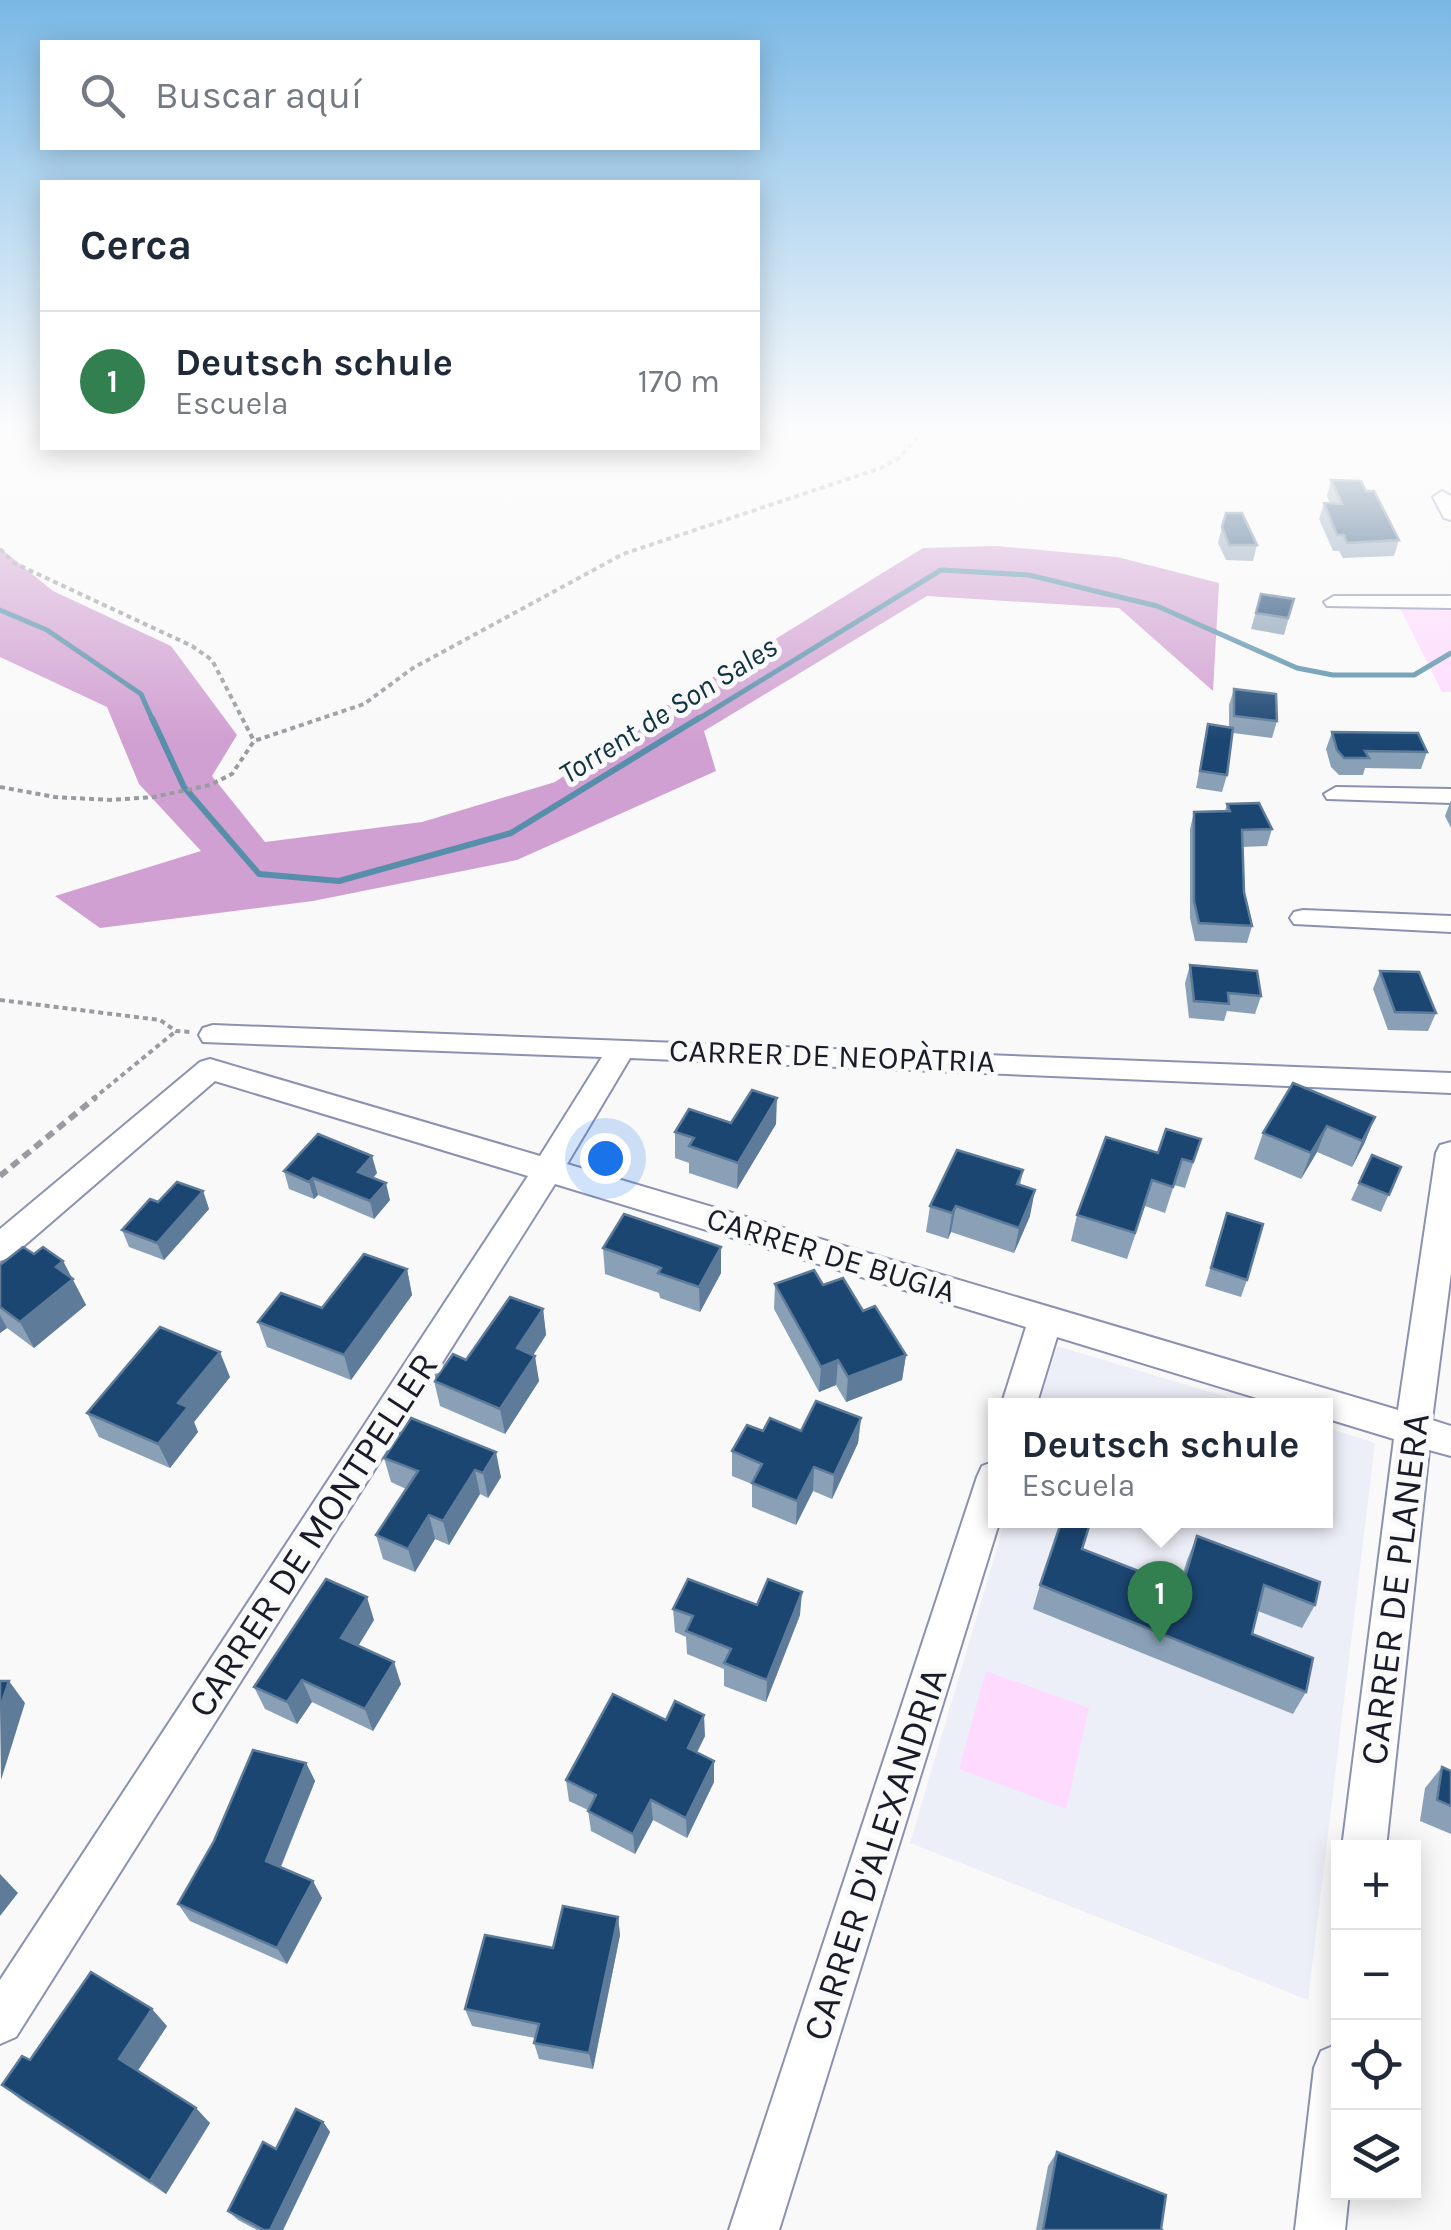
<!DOCTYPE html>
<html lang="es">
<head>
<meta charset="utf-8">
<style>
	body { margin:0; font-family:Karla,sans-serif; background:#f2f2f3; color:#1f2937 }
	.controls { position:absolute; right:30px; bottom:30px; display:grid; overflow:hidden; border-radius:0px; box-shadow:0 5px 25px #0003 }
	.controls button { width:90px; height:90px; display:grid; place-items:center; padding:0; border:0; border-bottom:2px solid #e0e1e3; background:#fff; color:#1f2937; font:50px sans-serif }
	.you { position:absolute; left:605px; top:1158px; width:35px; height:35px; margin:-25px; border:8px solid #fff; border-radius:50%; background:#1a73e8; box-shadow:0 0 0 15px #1a73e833 }
	.badge { display:grid; place-items:center; width:65px; height:65px; border-radius:50%; background:#328050; color:#fff; font-size:32px; font-weight:700 }
	.pin { position:absolute; translate:-50% -82px; filter:drop-shadow(0 2px 5px #0008) }
	.pin::after { content:''; position:absolute; top:52px; width:35px; height:30px; background:inherit; clip-path:polygon(0 0,100% 0,50% 100%) }
	.popup { position:absolute; left:988px; top:1398px; width:345px; height:130px; box-sizing:border-box; display:grid; place-content:center; border-radius:0px; background:#fff; filter:drop-shadow(0 2px 8px #0005); font-size:32px; white-space:nowrap; color:#747a83 }
	.popup b { font-size:38px; color:#1f2937 }
	.popup::after { content:''; position:absolute; left:50%; top:100%; margin-left:-20px; border:20px solid transparent; border-top-color:#fff }
	.list { margin:0; padding:0; list-style:none }
	h2 { display:flex; justify-content:space-between; align-items:center; height:130px; margin:0; padding:0 40px; font-size:42px }
	h2 small { font-size:32px; font-weight:400; color:#747a83 }
	.list li { display:grid; grid-template-columns:65px 1fr auto; gap:30px; align-items:center; box-sizing:border-box; height:140px; padding:0 40px; border-top:2px solid #e0e1e3 }
	.list b { display:block; font-size:38px; white-space:nowrap }
	.list p { margin:0; font-size:32px; white-space:nowrap; color:#747a83 }
	.list em { font-size:32px; font-style:normal; color:#747a83 }
	.icon { flex:none; width:55px; height:55px; fill:none; stroke:currentColor; stroke-width:2; stroke-linecap:round; stroke-linejoin:round }
	.map { position:relative; flex:none; width:1451px; height:2230px; overflow:hidden }
	.search { position:absolute; background:#fff; box-shadow:0 5px 25px #0003; left:40px; top:40px; width:720px; height:110px; display:flex; align-items:center; gap:25px; box-sizing:border-box; padding:0 35px; border-radius:0px; color:#747a83; font-size:38px }
	.panel { position:absolute; background:#fff; box-shadow:0 5px 25px #0003; left:40px; top:180px; width:720px; height:270px; border-radius:0px }
	.map>svg:first-child { display:block }
</style>
</head>
<body>
<div class="map">
<svg width="1451" height="2230" viewBox="0 0 1451 2230">
	<rect width="100%" height="100%" fill="#f9f9f9"/>
	<g fill="#edeff8">
		<polygon points="1057,1346 1253,1405 1039,1405"/>
		<polygon points="1325,1427 1375,1443 1308,2000 910,1843 1005,1521 1325,1520"/>
	</g>
	<g fill="#fedafe">
		<polygon points="1399,606 1451,607 1451,692 1442,692"/>
		<polygon points="986,1671 1089,1708 1066,1809 959,1769"/>
	</g>
	<polygon fill="#d1a0d2" points="996,546 1117,557 1219,583 1213,691 1119,608 927,596 704,731 716,771 517,860 313,901 100,928 55,896 201,851 139,784 107,707 0,657 0,548 53,591 171,646 237,735 212,776 265,842 422,822 555,782 668,705 923,548"/>
	<g fill="none" stroke-linecap="round" stroke-linejoin="round">
		<g stroke="#578ea9" stroke-width="5">
			<polyline points="0,610 47,630 141,694 153,721"/>
			<polyline points="695,721 941,570 1029,575 1157,606 1297,668 1333,675 1414,675 1451,653"/>
		</g>
		<polyline stroke="#578ea9" stroke-width="6" points="152,718 184,787 259,874 339,881 511,833 699,718"/>
		<defs>
			<g id="minor">
				<polygon points="1442,491 1451,496 1451,520 1444,518 1433,497"/>
				<polygon points="1334,596 1451,596 1451,608 1327,606 1324,602"/>
				<polygon points="1336,787 1451,789 1451,803 1327,799 1324,794"/>
				<polygon points="1303,910 1451,916 1451,932 1294,924 1290,918 1294,912"/>
				<polygon points="213,1025 1451,1073 1451,1093 630,1058 567,1164 1398,1410 1436,1153 1440,1145 1451,1142 1451,1273 1432,1420 1451,1426 1451,1456 1429,1450 1386,1848 1342,1848 1394,1439 1325,1418 1325,1406 1283,1406 1057,1337 1036,1406 1001,1406 1026,1327 555,1184 16,2037 0,2044 0,1980 528,1176 215,1081 11,1257 0,1261 0,1229 200,1062 210,1059 540,1156 602,1057 203,1042 199,1035 203,1028"/>
				<polygon points="995,1461 995,1520 1000,1520 779,2230 729,2230 977,1477 982,1466"/>
				<polygon points="1338,2044 1338,2192 1349,2192 1345,2230 1295,2230 1314,2068 1321,2051"/>
			</g>
		</defs>
		<use href="#minor" stroke="#8b91b1" stroke-width="4"/>
		<g stroke="#9a9ba0" stroke-width="4" stroke-dasharray="5 4" stroke-linecap="butt">
			<polyline points="0,549 14,563 192,646 212,660 254,741"/>
			<polyline points="0,787 55,797 110,800 154,797 210,785 232,774 254,741 364,704 413,668 623,554 881,468 898,459 916,439 914,428"/>
			<polyline points="0,1000 160,1020 176,1031 190,1032"/>
			<polyline points="93,1099 176,1031"/>
		</g>
		<polyline stroke="#9a9ba0" stroke-width="6" stroke-dasharray="9 6" stroke-linecap="butt" points="0,1176 96,1097"/>
		<use href="#minor" fill="#fff" fill-rule="evenodd"/>
	</g>
	<g fill="#8aa0b6">
		<polygon points="1331,480 1366,491 1399,540 1394,556 1343,558 1339,551 1333,551 1319,519 1324,503 1330,504 1327,496"/>
		<polygon points="1222,527 1257,545 1253,561 1226,560 1218,543"/>
		<polygon points="1261,594 1294,599 1284,635 1251,629"/>
		<polygon points="1234,689 1277,721 1272,738 1233,733 1227,775 1222,792 1196,788 1208,724 1229,727 1229,705"/>
		<polygon points="1332,732 1427,752 1421,769 1365,768 1363,775 1339,775 1331,767 1326,749"/>
		<polygon points="1451,800 1451,828 1445,816"/>
		<polygon points="1227,804 1272,829 1267,846 1242,847 1244,892 1252,926 1247,943 1195,941 1190,918 1190,829 1194,812 1225,811"/>
		<polygon points="1190,965 1261,996 1255,1014 1227,1011 1224,1021 1189,1018 1185,983"/>
		<polygon points="1380,971 1436,1013 1428,1031 1388,1030 1373,989"/>
		<polygon points="1375,1117 1364,1144 1352,1167 1317,1152 1301,1179 1254,1159 1263,1133"/>
		<polygon points="731,1123 776,1124 737,1189 689,1173 689,1163 675,1158 675,1132"/>
		<polygon points="1201,1139 1185,1188 1174,1185 1165,1213 1145,1206 1127,1259 1071,1241 1077,1215 1158,1153"/>
		<polygon points="1372,1155 1401,1167 1381,1212 1351,1200"/>
		<polygon points="1023,1170 1020,1186 1030,1216 1014,1253 951,1232 948,1239 926,1232 930,1206"/>
		<polygon points="284,1171 377,1173 373,1178 390,1200 374,1219 318,1195 314,1199 289,1189"/>
		<polygon points="203,1191 209,1209 164,1260 129,1247 122,1230 158,1202"/>
		<polygon points="1227,1213 1247,1280 1241,1297 1205,1286"/>
		<polygon points="603,1248 721,1273 700,1312 660,1298 659,1293 605,1274"/>
		<polygon points="34,1254 63,1261 86,1305 34,1348 7,1328 0,1333 0,1265"/>
		<polygon points="407,1269 412,1295 351,1380 267,1347 258,1322 322,1308"/>
		<polygon points="775,1284 823,1285 863,1311 906,1355 902,1380 846,1402 836,1385 819,1392 774,1309"/>
		<polygon points="543,1309 546,1335 533,1355 539,1381 505,1434 440,1406 434,1381"/>
		<polygon points="230,1377 194,1422 198,1432 170,1468 99,1437 87,1413"/>
		<polygon points="411,1418 501,1477 488,1498 480,1494 449,1545 435,1539 415,1572 383,1559 376,1535 406,1489 391,1482 384,1458"/>
		<polygon points="861,1418 858,1443 832,1499 813,1491 796,1525 752,1507 752,1484 732,1476 732,1451 763,1431 801,1431"/>
		<polygon points="1197,1536 1315,1605 1302,1628 1258,1611 1252,1634 1306,1692 1293,1714 1033,1609 1040,1585 1082,1549 1179,1587 1187,1560"/>
		<polygon points="757,1605 800,1615 766,1702 724,1686 724,1669 687,1654 686,1637 675,1632 673,1609"/>
		<polygon points="374,1620 358,1646 401,1684 373,1731 312,1702 297,1724 265,1709 254,1687"/>
		<polygon points="666,1720 705,1736 697,1753 714,1761 714,1782 687,1838 653,1820 635,1854 591,1831 588,1810 569,1801 566,1780"/>
		<polygon points="306,1763 315,1781 281,1867 322,1898 287,1964 190,1921 178,1904"/>
		<polygon points="1442,1767 1451,1771 1451,1834 1420,1821 1425,1788"/>
		<polygon points="618,1917 620,1935 593,2069 539,2059 534,2043 535,2038 472,2026 465,2009 553,1948"/>
		<polygon points="167,2026 137,2071 210,2123 166,2194 21,2100 2,2085 30,2060"/>
		<polygon points="323,2122 330,2132 283,2230 257,2230 238,2220 228,2211"/>
		<polygon points="1057,2152 1161,2229 1162,2230 1036,2230 1048,2166"/>
	</g>
	<g fill="#5e7c9a">
		<polygon points="777,1098 776,1124 737,1189 738,1163"/>
		<polygon points="1375,1117 1364,1144 1352,1167 1362,1141"/>
		<polygon points="1327,1126 1317,1152 1301,1179 1311,1153"/>
		<polygon points="372,1156 377,1173 363,1189 358,1172"/>
		<polygon points="313,1178 318,1195 314,1199 309,1182"/>
		<polygon points="386,1183 390,1200 374,1219 370,1201"/>
		<polygon points="1035,1190 1030,1216 1014,1253 1019,1228"/>
		<polygon points="203,1191 209,1209 164,1260 157,1243"/>
		<polygon points="956,1206 951,1232 948,1239 952,1213"/>
		<polygon points="721,1247 721,1273 700,1312 699,1287"/>
		<polygon points="63,1261 86,1305 34,1348 20,1322 56,1267"/>
		<polygon points="407,1269 412,1295 351,1380 344,1355"/>
		<polygon points="543,1309 546,1335 521,1374 517,1348"/>
		<polygon points="0,1315 7,1328 0,1333"/>
		<polygon points="220,1352 230,1377 194,1422 198,1432 170,1468 158,1444 178,1403"/>
		<polygon points="906,1355 902,1380 846,1402 848,1377"/>
		<polygon points="535,1356 539,1381 505,1434 500,1409"/>
		<polygon points="838,1360 836,1385 819,1392 821,1367"/>
		<polygon points="861,1418 858,1443 832,1499 834,1475"/>
		<polygon points="496,1452 501,1477 488,1498 483,1473"/>
		<polygon points="814,1467 813,1491 796,1525 797,1501"/>
		<polygon points="475,1470 480,1494 449,1545 443,1521"/>
		<polygon points="429,1515 435,1539 415,1572 408,1549"/>
		<polygon points="802,1592 800,1615 766,1702 767,1680"/>
		<polygon points="367,1597 374,1620 349,1661 341,1638"/>
		<polygon points="394,1662 401,1684 373,1731 365,1709"/>
		<polygon points="302,1680 312,1702 297,1724 287,1702"/>
		<polygon points="9,1681 25,1703 1,1780 0,1708"/>
		<polygon points="704,1715 705,1736 688,1769 688,1748"/>
		<polygon points="714,1761 714,1782 687,1838 686,1818"/>
		<polygon points="306,1763 315,1781 276,1878 266,1861"/>
		<polygon points="651,1800 653,1820 635,1854 633,1834"/>
		<polygon points="0,1874 18,1893 0,1916"/>
		<polygon points="313,1881 322,1898 287,1964 277,1948"/>
		<polygon points="618,1917 620,1935 593,2069 589,2053"/>
		<polygon points="152,2009 167,2026 135,2075 119,2059"/>
		<polygon points="196,2108 210,2123 166,2194 150,2181"/>
		<polygon points="323,2122 330,2132 283,2230 270,2230"/>
	</g>
	<g fill="#1b4672" stroke="#5e7c9a" stroke-width="2.5">
		<polygon points="1331,480 1361,481 1366,491 1374,491 1399,540 1347,543 1344,535 1337,535 1324,503 1342,504"/>
		<polygon points="1226,513 1242,513 1257,545 1229,545 1222,527"/>
		<polygon points="1261,594 1294,599 1288,618 1256,613"/>
		<polygon points="1234,689 1276,694 1277,721 1234,716"/>
		<polygon points="1208,724 1233,728 1227,775 1200,771"/>
		<polygon points="1332,732 1418,733 1427,752 1365,751 1369,758 1344,758 1337,750"/>
		<polygon points="1259,803 1272,829 1242,830 1244,892 1252,926 1199,923 1194,901 1194,812 1230,811 1227,804"/>
		<polygon points="1190,965 1257,971 1261,996 1228,993 1229,1004 1194,1001"/>
		<polygon points="1380,971 1419,972 1436,1013 1395,1012"/>
		<polygon points="1293,1083 1375,1117 1362,1141 1327,1126 1311,1153 1263,1133"/>
		<polygon points="752,1090 777,1098 738,1163 689,1146 694,1138 675,1132 689,1109 731,1123"/>
		<polygon points="1166,1129 1201,1139 1193,1162 1182,1159 1173,1187 1152,1180 1135,1233 1077,1215 1106,1137 1158,1153"/>
		<polygon points="318,1134 372,1156 358,1172 386,1183 370,1201 313,1178 309,1182 284,1171"/>
		<polygon points="957,1150 1023,1170 1017,1184 1035,1190 1019,1228 956,1206 952,1213 930,1206"/>
		<polygon points="1372,1155 1401,1167 1389,1195 1359,1183"/>
		<polygon points="177,1182 203,1191 157,1243 122,1230 150,1199 158,1202"/>
		<polygon points="1227,1213 1263,1224 1247,1280 1211,1268"/>
		<polygon points="624,1214 721,1247 699,1287 658,1273 661,1268 603,1248"/>
		<polygon points="23,1247 34,1254 43,1247 63,1261 56,1267 73,1279 20,1322 0,1307 0,1265"/>
		<polygon points="364,1254 407,1269 344,1355 258,1322 281,1293 322,1308"/>
		<polygon points="814,1270 823,1285 843,1278 863,1311 875,1306 906,1355 848,1377 838,1360 821,1367 775,1284"/>
		<polygon points="510,1297 543,1309 517,1348 535,1356 500,1409 434,1381 453,1354 466,1360"/>
		<polygon points="160,1327 220,1352 178,1403 188,1407 158,1444 87,1413"/>
		<polygon points="816,1401 861,1418 834,1475 814,1467 797,1501 752,1483 762,1464 732,1451 747,1425 763,1431 770,1418 801,1431"/>
		<polygon points="411,1418 496,1452 483,1473 475,1470 443,1521 429,1515 408,1549 376,1535 418,1471 384,1458"/>
		<polygon points="1062,1520 1091,1520 1082,1549 1182,1588 1197,1536 1320,1582 1315,1605 1264,1585 1252,1634 1313,1658 1306,1692 1040,1585"/>
		<polygon points="326,1579 367,1597 341,1638 394,1662 365,1709 302,1680 287,1702 254,1687"/>
		<polygon points="688,1579 757,1605 768,1579 802,1592 767,1680 724,1663 731,1649 686,1631 693,1616 673,1609"/>
		<polygon points="0,1681 9,1681 0,1708"/>
		<polygon points="613,1694 666,1720 675,1701 704,1715 688,1748 714,1761 686,1818 651,1800 633,1834 588,1811 596,1795 566,1780"/>
		<polygon points="253,1750 306,1763 266,1861 313,1881 277,1948 178,1904 214,1841"/>
		<polygon points="1442,1767 1451,1771 1451,1806 1437,1800"/>
		<polygon points="563,1906 618,1917 589,2053 534,2043 539,2024 465,2009 485,1935 553,1948"/>
		<polygon points="91,1972 152,2009 119,2059 196,2108 150,2181 2,2085 22,2056 30,2060"/>
		<polygon points="296,2109 323,2122 270,2230 264,2230 228,2211 263,2142 276,2149"/>
		<polygon points="1057,2152 1166,2195 1161,2229 1162,2230 1043,2230"/>
	</g>
	<linearGradient id="sky" x2="0" y2="1"><stop stop-color="#79b8e5"/><stop offset="0.58" stop-color="#fcfcfc"/><stop offset="1" stop-color="#fcfcfc" stop-opacity="0"/></linearGradient>
	<rect width="1451" height="740" fill="url(#sky)"/>
	<g text-anchor="middle" dominant-baseline="central" stroke-width="10" stroke-linejoin="round" paint-order="stroke">
		<g font-size="30" font-style="italic" fill="#0f3341" stroke="#f9f9f9">
			<text transform="translate(668 710) rotate(-32)">Torrent de Son Sales</text>
		</g>
		<g font-size="32" fill="#191c28" stroke="#f9f9f9">
			<text transform="translate(832 1056) rotate(2)">CARRER DE NEOPÀTRIA</text>
			<text transform="translate(831 1255) rotate(17)">CARRER DE BUGIA</text>
		</g>
		<g font-size="38" fill="#191c28" stroke="#f9f9f9">
			<text transform="translate(313 1535) rotate(-57)">CARRER DE MONTPELLER</text>
			<text transform="translate(1395 1589) rotate(-83)">CARRER DE PLANERA</text>
			<text transform="translate(875 1854) rotate(-72)">CARRER D'ALEXANDRIA</text>
		</g>
	</g>
</svg>
<div class="controls">
<button>+</button>
<button>−</button>
<button><svg class="icon" aria-label="locate" viewBox="0 0 24 24"><circle cx="12" cy="12" r="6"/><path d="M12 2v4M12 18v4M2 12h4M18 12h4"/></svg></button>
<button><svg class="icon" aria-label="layers" viewBox="0 0 24 24"><path d="M12 4l9 5-9 5-9-5zM3 14l9 5 9-5"/></svg></button>
</div>
<div class="you"></div>
<div class="pin badge" style="left:1160px;top:1643px">1</div>
<div class="popup"><b>Deutsch schule</b>Escuela</div>
<div class="search"><svg class="icon" aria-label="search" viewBox="0 0 24 24"><circle cx="10" cy="10" r="6"/><path d="M15 15l6 6"/></svg>Buscar aquí</div>
<section class="panel">
<h2>Cerca<small></small></h2>
<ul class="list">
<li><span class="badge">1</span><div><b>Deutsch schule</b><p>Escuela</p></div><em>170 m</em></li>
</ul>
</section>
</div>
</body>
</html>
